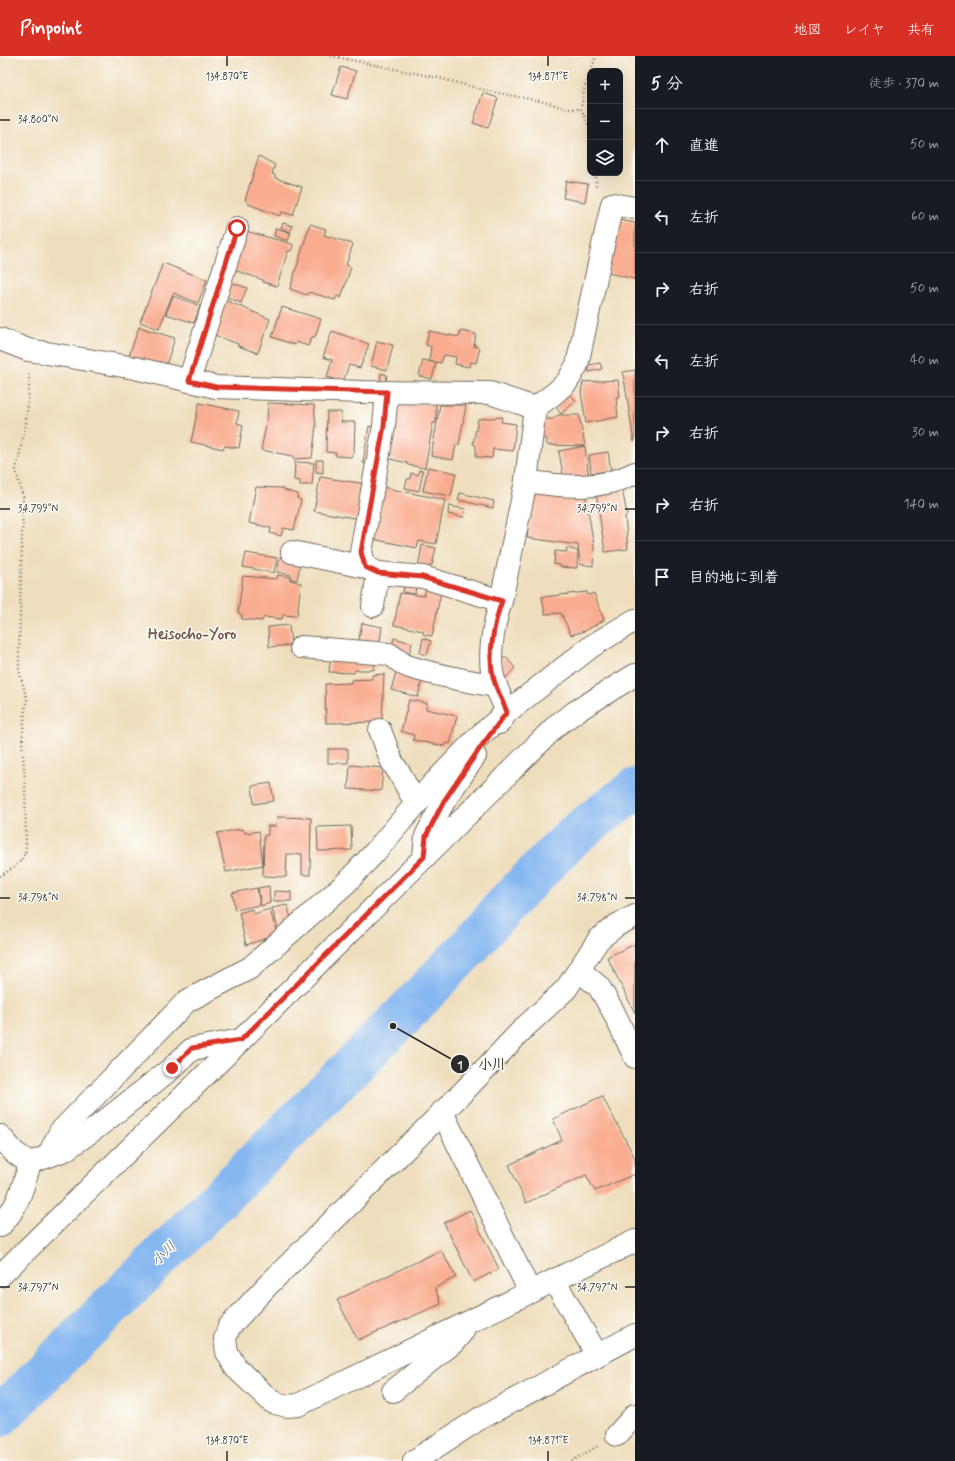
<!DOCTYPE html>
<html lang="ja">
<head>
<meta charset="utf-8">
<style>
	body { margin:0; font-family:Mynerve,"Klee One",sans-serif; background:#20242c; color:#f1f3f6 }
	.controls { position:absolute; right:12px; top:12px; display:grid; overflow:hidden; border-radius:8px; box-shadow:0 4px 16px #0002 }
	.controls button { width:36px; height:36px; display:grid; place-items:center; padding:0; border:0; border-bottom:1px solid #363941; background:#171b24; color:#f1f3f6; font:20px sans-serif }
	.stop { position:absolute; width:12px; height:12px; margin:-9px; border:3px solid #d93025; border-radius:50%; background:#fff }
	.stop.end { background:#d93025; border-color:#fff; box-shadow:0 1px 4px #0008 }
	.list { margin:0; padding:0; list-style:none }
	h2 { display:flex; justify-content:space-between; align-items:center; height:52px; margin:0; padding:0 16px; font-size:17px }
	h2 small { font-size:13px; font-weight:400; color:#9ea1a6 }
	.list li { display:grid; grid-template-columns:26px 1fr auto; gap:12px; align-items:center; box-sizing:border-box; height:72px; padding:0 16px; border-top:1px solid #363941 }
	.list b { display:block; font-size:15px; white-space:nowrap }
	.list em { font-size:13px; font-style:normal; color:#9ea1a6 }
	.icon { flex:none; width:22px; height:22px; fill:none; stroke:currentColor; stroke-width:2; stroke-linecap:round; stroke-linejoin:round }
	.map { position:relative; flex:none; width:635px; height:1405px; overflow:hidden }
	header { display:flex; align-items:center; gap:24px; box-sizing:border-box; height:56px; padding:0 20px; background:#d93025; color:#fff }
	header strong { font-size:19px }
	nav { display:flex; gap:22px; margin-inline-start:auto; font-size:14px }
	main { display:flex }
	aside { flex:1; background:#171b24 }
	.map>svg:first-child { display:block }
</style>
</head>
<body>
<header>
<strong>Pinpoint</strong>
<nav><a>地図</a><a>レイヤ</a><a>共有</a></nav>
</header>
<main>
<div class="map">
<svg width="635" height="1405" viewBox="0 0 635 1405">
	<rect width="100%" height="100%" fill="#fdfcf7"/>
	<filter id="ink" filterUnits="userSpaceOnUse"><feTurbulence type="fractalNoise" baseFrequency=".025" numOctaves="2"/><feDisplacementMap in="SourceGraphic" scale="8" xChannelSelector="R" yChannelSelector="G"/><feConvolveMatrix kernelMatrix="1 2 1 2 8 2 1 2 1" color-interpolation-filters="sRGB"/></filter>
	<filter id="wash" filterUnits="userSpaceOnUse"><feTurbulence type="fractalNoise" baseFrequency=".012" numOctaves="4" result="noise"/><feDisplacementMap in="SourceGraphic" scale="16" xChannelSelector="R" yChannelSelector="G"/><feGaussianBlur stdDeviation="0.9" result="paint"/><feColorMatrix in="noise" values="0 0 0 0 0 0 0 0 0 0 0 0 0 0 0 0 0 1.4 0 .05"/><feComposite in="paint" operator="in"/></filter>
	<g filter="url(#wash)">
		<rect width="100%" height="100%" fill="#efdebe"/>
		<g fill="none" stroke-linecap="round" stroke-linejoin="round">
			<polyline stroke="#84b6f0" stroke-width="42" points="0,1360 393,970 470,890 510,844 572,781 635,733"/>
		</g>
		<g id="blocks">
			<g fill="#f9ac8f">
				<polygon points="341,11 356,15 347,43 332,39"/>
				<polygon points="483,37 498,42 488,72 473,67"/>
				<polygon points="259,100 275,109 272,118 275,119 275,122 302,131 293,159 281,156 280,160 248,148 248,146 245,144"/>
				<polygon points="566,125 588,128 585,146 563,142"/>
				<polygon points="619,164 635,167 635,223 608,217"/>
				<polygon points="283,167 293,170 290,176 281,172"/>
				<polygon points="310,168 326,173 324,179 353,188 346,209 351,211 341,242 337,240 335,244 309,236 307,239 290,233"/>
				<polygon points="276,172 291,177 288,185 274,180"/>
				<polygon points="246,175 292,188 293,189 291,195 288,195 277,230 263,226 263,224 234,214"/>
				<polygon points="163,207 207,224 198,247 173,237 159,273 140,266"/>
				<polygon points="230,226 247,232 241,247 225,240"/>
				<polygon points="173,240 200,250 194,267 166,258"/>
				<polygon points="225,244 270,263 258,297 238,290 238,288 212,278"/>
				<polygon points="282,251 321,263 315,281 312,281 308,290 296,286 295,289 272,281"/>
				<polygon points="139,271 175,282 165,312 129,300"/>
				<polygon points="332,275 369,288 360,312 349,309 343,326 327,321 332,304 323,301"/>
				<polygon points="429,275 459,281 461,275 476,278 474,290 480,292 476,307 471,306 469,311 455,308 456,301 444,299 441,307 429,305 431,291 426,289"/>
				<polygon points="377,285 393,289 387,314 371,310"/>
				<polygon points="423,304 436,307 432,323 419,320"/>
				<polygon points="600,307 602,313 589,316 588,309"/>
				<polygon points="635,314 635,385 634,386 623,316"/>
				<polygon points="381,317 387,319 386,326 380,325"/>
				<polygon points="618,324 620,340 619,341 616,341 618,361 586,367 581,336 583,326"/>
				<polygon points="568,335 576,345 561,358 553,347"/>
				<polygon points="199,347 239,355 237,367 243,369 239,392 225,390 223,393 191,386"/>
				<polygon points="268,347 314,349 316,370 312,402 293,403 293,400 261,394 267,365"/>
				<polygon points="397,347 436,347 436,367 433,367 425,412 408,409 407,407 382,401"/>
				<polygon points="440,349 466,349 459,389 456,389 453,404 431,400"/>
				<polygon points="327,356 341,356 341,366 355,366 354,398 352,398 351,401 336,400 336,397 326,396"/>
				<polygon points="558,359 579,359 585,389 584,390 547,389 547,383 541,381 542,363 553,363"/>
				<polygon points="502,361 501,366 516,368 513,395 493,393 492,402 476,401 476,389 473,388 478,363"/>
				<polygon points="369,370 376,372 371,409 363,407"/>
				<polygon points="585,390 589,423 564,426 559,395"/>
				<polygon points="608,396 611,415 591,417 589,399"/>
				<polygon points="316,404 323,404 323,417 316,416"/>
				<polygon points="295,406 314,407 312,429 300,429 300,425 294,424"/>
				<polygon points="428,411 456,417 451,440 423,435"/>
				<polygon points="419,414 423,415 419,435 405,432 407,423 410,423 411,417 418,419"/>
				<polygon points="320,421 366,428 360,463 314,455"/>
				<polygon points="377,430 445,444 436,488 419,485 417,492 372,483"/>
				<polygon points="256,431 283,432 284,434 298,438 297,442 301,444 294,474 283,472 281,480 270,477 271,472 249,467"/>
				<polygon points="622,432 627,459 625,460 628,493 605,496 596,436"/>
				<polygon points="585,436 594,490 593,510 580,508 578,489 527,482 531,437"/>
				<polygon points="460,437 494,445 493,452 458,444"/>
				<polygon points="449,450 466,453 464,461 448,458"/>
				<polygon points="422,489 436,492 432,509 430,509 428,515 418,512"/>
				<polygon points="567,492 578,495 577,512 561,511 560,509 554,508 555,495 566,496"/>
				<polygon points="246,497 277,502 274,517 243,511"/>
				<polygon points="280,501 301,505 297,524 291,523 291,519 277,516"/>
				<polygon points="278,519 290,521 290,524 301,527 297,560 283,559 282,563 264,561 262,565 242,563 242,559 238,557 243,520 277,523"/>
				<polygon points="405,526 416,529 415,538 403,536"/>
				<polygon points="426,532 441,536 432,580 424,579 423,575 394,569 400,537 424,540"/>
				<polygon points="587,536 588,539 594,537 604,564 585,575 571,579 561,557 545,558 542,541"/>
				<polygon points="362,567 382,571 379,592 358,588"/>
				<polygon points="289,569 291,589 269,591 268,571"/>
				<polygon points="394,582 412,587 409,598 391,593"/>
				<polygon points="423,582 431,585 427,599 420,597"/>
				<polygon points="331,598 375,600 374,614 355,614 354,617 329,616"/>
				<polygon points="502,602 507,602 515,612 506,622 503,621"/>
				<polygon points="397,612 423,619 418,641 391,634"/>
				<polygon points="384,618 382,666 326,667 325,628 351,627 351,624 372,623 372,619"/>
				<polygon points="409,644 427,647 426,653 457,660 450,688 445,687 444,690 413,684 414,679 401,675"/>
				<rect x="328" y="693" width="20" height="14"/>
				<polygon points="350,709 383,712 381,735 348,733"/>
				<polygon points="271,727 274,745 254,748 252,730"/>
				<polygon points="277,761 311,762 310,819 302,819 302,798 287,798 286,821 263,820 264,780 268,779 268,770 276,770"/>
				<polygon points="351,770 352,794 318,795 317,771"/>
				<polygon points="243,773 245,777 259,775 263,809 226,816 217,777"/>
				<polygon points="269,830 270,847 261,850 258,832"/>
				<polygon points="257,832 260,849 235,854 232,837"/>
				<polygon points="274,835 291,836 291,845 274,845"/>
				<polygon points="287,849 293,869 278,873 272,852"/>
				<polygon points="252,853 254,858 270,853 277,879 246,889 239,857"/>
				<polygon points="635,888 635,957 607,901"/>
				<polygon points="602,1040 635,1102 635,1118 595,1135 586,1119 526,1147 509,1109 562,1084 553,1063"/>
				<polygon points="470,1154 499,1213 473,1226 444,1167"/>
				<polygon points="441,1194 456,1221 435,1232 441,1248 358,1284 337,1244"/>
			</g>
		</g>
	</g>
	<g filter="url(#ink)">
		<use href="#blocks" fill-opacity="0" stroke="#706a5e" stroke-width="1"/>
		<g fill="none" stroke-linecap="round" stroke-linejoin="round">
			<defs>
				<g id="minor">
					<polyline points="0,283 28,294 41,296 135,312 216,331 362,336 490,337 535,352"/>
					<polyline points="189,325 237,172"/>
					<polyline points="387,336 384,370 361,496 365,511 378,517 423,521 501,545"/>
					<path d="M 526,425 C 564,431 599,435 635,417"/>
					<polyline points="292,496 365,511"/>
					<polyline points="373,550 378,517"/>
					<path d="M 301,591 L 389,598 C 397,602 402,609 410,611 C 438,620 468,625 496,630"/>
					<path d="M 499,667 L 507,656 C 503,646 497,635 494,624 C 487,601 494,567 501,545 L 526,425 L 535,352 L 555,337 L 567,326 L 577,309 L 612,148 L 635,152"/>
					<polyline points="380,674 392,706 400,718 410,737 419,745"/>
					<polyline points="424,801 426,780 444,745 475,700"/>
					<polyline points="635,860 617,869 599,883 566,933 525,971 465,1034 267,1230 229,1271 225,1283 227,1296 236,1312 272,1346 287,1350 298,1349 635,1185"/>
					<polyline points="579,914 599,931 613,955 635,1001"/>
					<polyline points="442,1056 530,1236"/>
					<polyline points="0,1080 15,1097 30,1107"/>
					<polyline points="48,1100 60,1076 187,945 250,912 346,827 375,796 432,729 477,682 507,656 592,590 635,564"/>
					<polyline points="30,1107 65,1094 96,1072 172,1012 192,993 241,984"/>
					<path d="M 0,1170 C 18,1152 23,1131 30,1107"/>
					<polyline points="0,1220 241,984 557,669 575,656 635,619"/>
					<polyline points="554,1224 597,1299"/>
					<polyline points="393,1335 453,1287 463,1275"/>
					<polyline points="617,1379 635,1359"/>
					<polyline points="414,1405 479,1363 635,1279"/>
				</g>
			</defs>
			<use href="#minor" stroke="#706a5e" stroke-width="24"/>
			<g stroke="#706a5e" stroke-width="2.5" stroke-dasharray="1 3" stroke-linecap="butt">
				<polyline points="331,0 439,22 488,35 549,47 567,53 581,53"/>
				<polyline points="591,15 596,0"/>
				<polyline points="590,18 584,34 581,53 590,73"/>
				<polyline points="596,117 596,132"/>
				<path d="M 0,820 C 12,813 23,807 26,793 L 25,725 L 22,686 L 25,653 L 27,644 L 19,613 L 19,598 L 23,441 L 16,414 L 26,367 L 29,336 L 29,316"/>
				<polyline points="572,1405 598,1390"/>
			</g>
			<use href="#minor" stroke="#fff" stroke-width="22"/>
		</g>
	</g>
	<g fill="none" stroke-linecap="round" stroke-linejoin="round" filter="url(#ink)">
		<path stroke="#d93025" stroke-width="5" d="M 172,1012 L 192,992 L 241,984 L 424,801 L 426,780 L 444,745 L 480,692 L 507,656 C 503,646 497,635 494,624 C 487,601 494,567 502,545 L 422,521 L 378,517 L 365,511 L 361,496 L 384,370 L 387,336 L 216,331 L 189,325 L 237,172"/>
	</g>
	<path fill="none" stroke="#2b2b2b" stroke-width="1.5" d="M 227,0 L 227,10M 548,0 L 548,10M 0,64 L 10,64M 0,453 L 10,453M 625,453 L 635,453M 0,842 L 10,842M 625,842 L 635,842M 0,1231 L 10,1231M 625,1231 L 635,1231M 227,1395 L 227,1405M 548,1395 L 548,1405"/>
	<g text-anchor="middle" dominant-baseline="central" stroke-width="3" stroke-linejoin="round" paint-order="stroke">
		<g font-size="14" font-style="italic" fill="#4a5c70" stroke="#fdfcf7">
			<text transform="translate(164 1198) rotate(-45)">小川</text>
		</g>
		<g font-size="15" font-weight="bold" fill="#73584e" stroke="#fdfcf7">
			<text x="192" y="579">Heisocho-Yoro</text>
		</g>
	</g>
	<g font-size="10" text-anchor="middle" fill="#2b2b2b" stroke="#fdfcf7" stroke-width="3" stroke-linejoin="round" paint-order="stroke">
		<text x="227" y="24">134.870°E</text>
		<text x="548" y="24">134.871°E</text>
		<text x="38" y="67">34.800°N</text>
		<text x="38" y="456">34.799°N</text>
		<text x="597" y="456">34.799°N</text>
		<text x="38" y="845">34.798°N</text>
		<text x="597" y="845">34.798°N</text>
		<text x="38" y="1235">34.797°N</text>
		<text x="597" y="1235">34.797°N</text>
		<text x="227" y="1388">134.870°E</text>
		<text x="548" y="1388">134.871°E</text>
	</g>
	<path fill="none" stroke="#2b2b2b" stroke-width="1.5" d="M393 970L460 1008"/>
	<g fill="#2b2b2b" stroke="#fdfcf7" stroke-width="1.5">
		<circle cx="393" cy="970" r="4"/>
		<circle cx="460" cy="1008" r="10"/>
	</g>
	<g font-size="12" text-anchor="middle" font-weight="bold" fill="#fff">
		<text x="460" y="1013">1</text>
	</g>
	<g font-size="14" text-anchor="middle" font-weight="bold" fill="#2b2b2b" stroke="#fdfcf7" stroke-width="3" stroke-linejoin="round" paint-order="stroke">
		<text x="492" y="1013">小川</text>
	</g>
</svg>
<div class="controls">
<button>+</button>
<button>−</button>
<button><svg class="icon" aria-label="layers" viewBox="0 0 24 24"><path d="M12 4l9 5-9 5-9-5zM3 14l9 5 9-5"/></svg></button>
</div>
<div class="stop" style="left:237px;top:172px"></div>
<div class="stop end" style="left:172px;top:1012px"></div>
</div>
<aside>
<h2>5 分<small>徒歩 · 370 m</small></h2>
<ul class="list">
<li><svg class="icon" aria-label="ahead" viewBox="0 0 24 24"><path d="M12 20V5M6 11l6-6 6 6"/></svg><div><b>直進</b></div><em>50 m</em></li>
<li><svg class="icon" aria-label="left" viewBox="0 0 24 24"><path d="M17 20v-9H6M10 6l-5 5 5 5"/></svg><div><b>左折</b></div><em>60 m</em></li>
<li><svg class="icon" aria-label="right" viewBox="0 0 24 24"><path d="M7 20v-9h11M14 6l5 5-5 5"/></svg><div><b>右折</b></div><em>50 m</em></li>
<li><svg class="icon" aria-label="left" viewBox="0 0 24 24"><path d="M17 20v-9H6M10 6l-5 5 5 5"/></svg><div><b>左折</b></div><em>40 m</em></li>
<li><svg class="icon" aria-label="right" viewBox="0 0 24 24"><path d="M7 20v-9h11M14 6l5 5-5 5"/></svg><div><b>右折</b></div><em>30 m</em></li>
<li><svg class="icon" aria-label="right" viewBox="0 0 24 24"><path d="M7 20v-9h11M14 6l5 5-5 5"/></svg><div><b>右折</b></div><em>140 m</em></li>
<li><svg class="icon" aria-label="arrive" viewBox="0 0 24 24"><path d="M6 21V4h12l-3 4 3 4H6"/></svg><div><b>目的地に到着</b></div></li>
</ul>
</aside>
</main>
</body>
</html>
